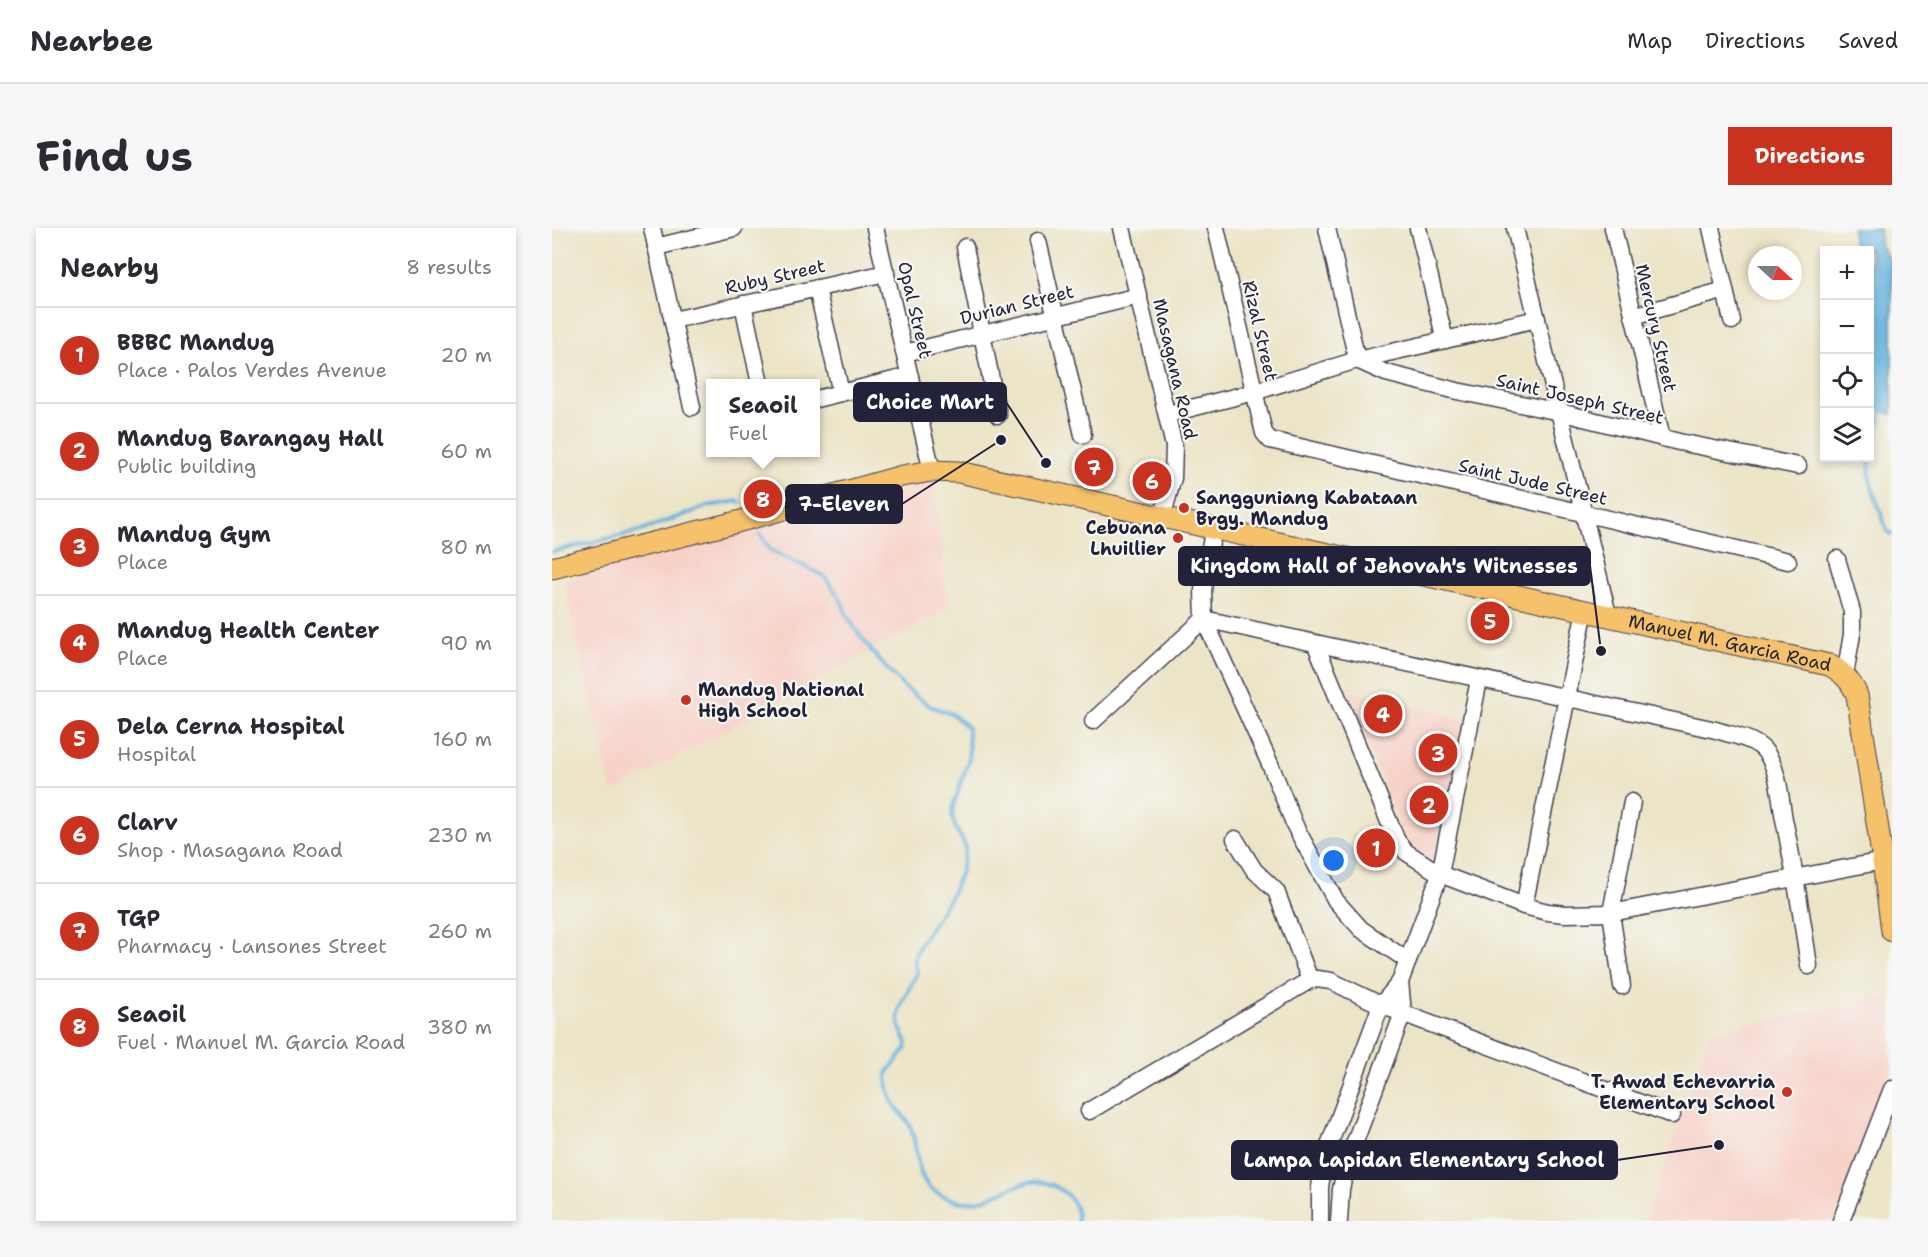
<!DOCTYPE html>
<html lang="en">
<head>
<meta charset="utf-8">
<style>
	body { margin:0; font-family:"Shantell Sans",sans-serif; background:#f7f7f7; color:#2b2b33 }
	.controls { position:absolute; right:18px; top:18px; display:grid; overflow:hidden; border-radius:0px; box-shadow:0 3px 9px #0003 }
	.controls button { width:54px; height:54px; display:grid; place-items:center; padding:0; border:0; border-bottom:2px solid #e1e1e2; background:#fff; color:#2b2b33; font:30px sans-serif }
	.compass { position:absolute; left:1196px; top:18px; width:54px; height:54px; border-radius:50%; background:#fff; box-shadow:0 3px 9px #0003; rotate:111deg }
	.you { position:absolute; left:782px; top:633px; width:21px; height:21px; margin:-15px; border:4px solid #fff; border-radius:50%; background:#1a73e8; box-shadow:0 0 0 9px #1a73e833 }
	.badge { display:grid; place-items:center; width:39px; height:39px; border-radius:50%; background:#c8321e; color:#fff; font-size:20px; font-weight:700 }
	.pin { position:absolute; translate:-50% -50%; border:3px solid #fff; box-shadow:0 2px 6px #0006 }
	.popup { position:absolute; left:154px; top:151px; width:114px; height:78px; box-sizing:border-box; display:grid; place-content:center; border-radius:0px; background:#fff; filter:drop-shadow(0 2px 4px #0005); font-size:20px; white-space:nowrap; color:#7c7c81 }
	.popup b { font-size:22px; color:#2b2b33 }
	.popup::after { content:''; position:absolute; left:50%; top:100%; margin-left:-12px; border:12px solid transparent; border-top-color:#fff }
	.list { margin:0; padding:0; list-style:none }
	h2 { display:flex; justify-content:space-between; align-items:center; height:78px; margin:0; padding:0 24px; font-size:26px }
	h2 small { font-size:20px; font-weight:400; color:#7c7c81 }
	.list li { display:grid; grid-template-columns:39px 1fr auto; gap:18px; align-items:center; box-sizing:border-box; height:96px; padding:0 24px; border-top:2px solid #e1e1e2 }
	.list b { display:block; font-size:22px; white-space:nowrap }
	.list p { margin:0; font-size:20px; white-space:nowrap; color:#7c7c81 }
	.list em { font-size:20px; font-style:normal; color:#7c7c81 }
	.icon { flex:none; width:33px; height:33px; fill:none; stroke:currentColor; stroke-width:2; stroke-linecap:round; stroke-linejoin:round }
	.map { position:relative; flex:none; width:1340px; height:993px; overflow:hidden; border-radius:0px }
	header { display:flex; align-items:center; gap:36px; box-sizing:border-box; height:84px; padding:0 30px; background:#fff; border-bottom:2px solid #e1e1e2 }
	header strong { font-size:28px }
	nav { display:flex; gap:33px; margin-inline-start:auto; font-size:21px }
	.intro { display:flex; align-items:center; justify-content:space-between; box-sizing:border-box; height:144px; padding:0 36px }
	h1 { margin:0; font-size:42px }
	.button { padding:15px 27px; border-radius:0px; background:#c8321e; color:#fff; font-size:21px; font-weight:700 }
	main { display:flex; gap:36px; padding:0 36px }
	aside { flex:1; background:#fff; border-radius:0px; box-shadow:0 3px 9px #0003 }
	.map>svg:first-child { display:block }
</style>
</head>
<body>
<header>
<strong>Nearbee</strong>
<nav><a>Map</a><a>Directions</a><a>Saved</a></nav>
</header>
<div class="intro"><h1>Find us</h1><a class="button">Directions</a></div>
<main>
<aside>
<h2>Nearby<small>8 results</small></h2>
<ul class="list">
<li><span class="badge">1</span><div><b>BBBC Mandug</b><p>Place · Palos Verdes Avenue</p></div><em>20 m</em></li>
<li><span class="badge">2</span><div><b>Mandug Barangay Hall</b><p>Public building</p></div><em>60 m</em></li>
<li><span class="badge">3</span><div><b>Mandug Gym</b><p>Place</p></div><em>80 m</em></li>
<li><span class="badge">4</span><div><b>Mandug Health Center</b><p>Place</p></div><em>90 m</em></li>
<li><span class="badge">5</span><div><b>Dela Cerna Hospital</b><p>Hospital</p></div><em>160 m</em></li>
<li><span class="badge">6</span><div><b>Clarv</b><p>Shop · Masagana Road</p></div><em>230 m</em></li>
<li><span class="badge">7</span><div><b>TGP</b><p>Pharmacy · Lansones Street</p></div><em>260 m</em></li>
<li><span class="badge">8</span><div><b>Seaoil</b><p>Fuel · Manuel M. Garcia Road</p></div><em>380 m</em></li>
</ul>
</aside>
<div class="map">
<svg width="1340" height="993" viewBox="0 0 1340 993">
	<rect width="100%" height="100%" fill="#f6f6f2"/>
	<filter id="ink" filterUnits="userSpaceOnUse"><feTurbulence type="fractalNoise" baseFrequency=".0167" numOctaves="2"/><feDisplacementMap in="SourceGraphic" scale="12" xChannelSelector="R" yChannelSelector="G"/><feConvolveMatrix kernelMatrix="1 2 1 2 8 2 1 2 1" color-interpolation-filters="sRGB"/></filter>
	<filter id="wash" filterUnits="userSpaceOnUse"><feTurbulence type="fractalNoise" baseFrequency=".008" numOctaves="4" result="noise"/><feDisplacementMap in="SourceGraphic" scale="24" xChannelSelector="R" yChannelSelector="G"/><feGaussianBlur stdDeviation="1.35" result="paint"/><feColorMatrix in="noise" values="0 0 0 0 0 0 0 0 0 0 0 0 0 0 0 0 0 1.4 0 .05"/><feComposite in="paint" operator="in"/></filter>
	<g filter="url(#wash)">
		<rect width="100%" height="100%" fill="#ece4c6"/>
		<g fill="#f7d1c8">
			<polygon points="382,254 397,381 60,564 11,352"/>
			<polygon points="794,462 914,491 882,631 866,623 852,610"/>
			<polygon points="1340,767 1340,843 1282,993 1093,993 1158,804"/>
		</g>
		<polygon fill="#63b2de" stroke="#426a8c" stroke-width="1.5" points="1300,0 1327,0 1329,18 1340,36 1340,187 1330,183 1318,172 1318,22 1302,22"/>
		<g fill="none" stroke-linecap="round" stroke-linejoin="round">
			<g stroke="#63b2de" stroke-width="4">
				<path d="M 1318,225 C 1319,209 1330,197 1330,180"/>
				<polyline points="1317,230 1318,253 1335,303 1340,306"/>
				<path d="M 208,306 L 218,322 L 272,348 L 288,370 L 295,388 L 306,405 L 327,432 L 352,459 L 378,478 L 400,486 L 416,500 L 417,531 L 402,575 L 400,588 L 404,601 L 413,617 L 413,624 L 409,643 L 399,668 L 368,716 L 362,730 L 365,745 C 354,770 336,785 355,814 L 354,821 L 335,845 C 335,854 336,864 340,872 C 345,882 354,889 358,898 C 368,920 361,945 380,962 C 389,968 404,974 414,974 C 451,974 476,935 513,965 C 521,972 526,982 525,993"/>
				<polyline points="0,324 88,303 156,278 186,273 187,275"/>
			</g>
		</g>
	</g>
	<g filter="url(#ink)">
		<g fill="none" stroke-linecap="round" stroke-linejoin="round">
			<defs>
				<g id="minor">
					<polyline points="100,0 140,179"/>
					<polyline points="323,0 380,243"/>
					<polyline points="570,0 622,218 621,250 610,290"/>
					<polyline points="664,0 712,205 718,212 1236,333"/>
					<polyline points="775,0 805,132"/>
					<polyline points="866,0 893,112"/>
					<polyline points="963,0 1056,387"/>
					<polyline points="1061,0 1110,210"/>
					<polyline points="1159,0 1180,93"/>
					<polyline points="486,13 531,207"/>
					<polyline points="104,19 182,0"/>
					<polyline points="413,19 446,187"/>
					<polyline points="265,60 289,165"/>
					<polyline points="191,76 208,156"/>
					<polyline points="1081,88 1173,62"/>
					<polyline points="121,92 334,45"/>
					<polyline points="353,125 587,68"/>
					<polyline points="805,132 834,145 905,163 1008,184 1127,214 1246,238"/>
					<polyline points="264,171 358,148"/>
					<polyline points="616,186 702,164 805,132 985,91"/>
					<polyline points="662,302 654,337 651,363 652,391 718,536 744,600 784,673 809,701 856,733"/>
					<polyline points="1285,331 1300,384 1300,406 1293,447"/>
					<path d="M 652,391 L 1164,502 C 1179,507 1200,510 1211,521 C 1227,538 1228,570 1232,591 C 1242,640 1250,689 1257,738"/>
					<polyline points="764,417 845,613 854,624 888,646 972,678 996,684 1013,686 1059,685 1331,633"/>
					<polyline points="541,493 652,391"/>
					<polyline points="683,611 702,642 724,663 758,752"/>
					<polyline points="972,678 1033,382"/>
					<polyline points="1070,758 1059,685 1080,574"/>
					<polyline points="537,883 758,752 765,751 779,753 829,777 1120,887"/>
					<polyline points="768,993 768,959 773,928 829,777 848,754 888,646 927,452"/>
					<polyline points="787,993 789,961 795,935 851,785 848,754"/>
					<polyline points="1289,993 1340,861"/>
				</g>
				<g id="major">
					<path id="s1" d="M 0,340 L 185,294 L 350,248 L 380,243 L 407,244 L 1277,437 C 1291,444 1299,453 1305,467 L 1331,633 L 1340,703"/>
				</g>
			</defs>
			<use href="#minor" stroke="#403f50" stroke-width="19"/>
			<use href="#major" stroke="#403f50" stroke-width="23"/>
			<use href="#minor" stroke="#fff" stroke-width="16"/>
			<use href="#major" stroke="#f5c16b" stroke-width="21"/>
		</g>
	</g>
	<g fill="#c8321e" stroke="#f6f6f2" stroke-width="2">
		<circle cx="632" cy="280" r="6"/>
		<circle cx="626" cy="310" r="6"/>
		<circle cx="134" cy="472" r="6"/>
		<circle cx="1235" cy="864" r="6"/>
	</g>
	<g text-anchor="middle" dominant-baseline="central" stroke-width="4.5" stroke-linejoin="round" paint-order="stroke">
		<g font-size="18" fill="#22223b" stroke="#f6f6f2">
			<text transform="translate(223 49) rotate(-13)">Ruby Street</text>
			<text transform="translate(465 77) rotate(-14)">Durian Street</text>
			<text transform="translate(363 82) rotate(77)">Opal Street</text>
			<text transform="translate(1104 100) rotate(77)">Mercury Street</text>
			<text transform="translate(708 103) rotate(77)">Rizal Street</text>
			<text transform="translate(623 141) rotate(77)">Masagana Road</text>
			<text transform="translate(1028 171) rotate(13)">Saint Joseph Street</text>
			<text transform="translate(981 254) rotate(13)">Saint Jude Street</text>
			<text stroke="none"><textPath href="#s1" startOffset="1209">Manuel M. Garcia Road</textPath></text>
		</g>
		<g font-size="18" font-weight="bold" fill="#22223b" stroke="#f6f6f2" text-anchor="start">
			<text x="644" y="270">Sangguniang Kabataan<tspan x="644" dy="21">Brgy. Mandug</tspan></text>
			<text x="614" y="300" text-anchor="end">Cebuana<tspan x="614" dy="21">Lhuillier</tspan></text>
			<text x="146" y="462">Mandug National<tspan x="146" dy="21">High School</tspan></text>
			<text x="1223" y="854" text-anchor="end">T. Awad Echevarria<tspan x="1223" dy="21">Elementary School</tspan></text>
		</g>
	</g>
	<path fill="none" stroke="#22223b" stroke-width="2" d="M494 235L454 174M449 212L350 276M1049 423L1038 338M1167 917L1065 932"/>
	<g fill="#22223b" stroke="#f6f6f2" stroke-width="2">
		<circle cx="494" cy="235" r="6"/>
		<circle cx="449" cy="212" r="6"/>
		<circle cx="1049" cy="423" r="6"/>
		<circle cx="1167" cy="917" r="6"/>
	</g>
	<g fill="#22223b" stroke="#22223b" stroke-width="2">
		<rect x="302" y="155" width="152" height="38" rx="6"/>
		<rect x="234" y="257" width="116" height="38" rx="6"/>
		<rect x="627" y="319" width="411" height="38" rx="6"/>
		<rect x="680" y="913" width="385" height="38" rx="6"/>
	</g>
	<g font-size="20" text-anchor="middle" font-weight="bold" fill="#fff">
		<text x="378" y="181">Choice Mart</text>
		<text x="292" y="283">7-Eleven</text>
		<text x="832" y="345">Kingdom Hall of Jehovah's Witnesses</text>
		<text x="872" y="939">Lampa Lapidan Elementary School</text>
	</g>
</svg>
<div class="controls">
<button>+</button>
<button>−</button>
<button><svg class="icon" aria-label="locate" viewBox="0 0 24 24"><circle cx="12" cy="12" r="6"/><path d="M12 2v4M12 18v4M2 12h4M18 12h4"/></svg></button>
<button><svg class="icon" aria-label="layers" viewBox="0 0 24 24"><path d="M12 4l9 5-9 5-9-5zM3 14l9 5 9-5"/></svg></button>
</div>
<svg class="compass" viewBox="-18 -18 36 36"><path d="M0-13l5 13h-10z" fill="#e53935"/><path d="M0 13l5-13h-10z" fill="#7c7c81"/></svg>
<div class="you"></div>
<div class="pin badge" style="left:824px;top:620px">1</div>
<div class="pin badge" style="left:877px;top:577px">2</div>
<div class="pin badge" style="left:886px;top:525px">3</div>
<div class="pin badge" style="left:831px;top:486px">4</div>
<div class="pin badge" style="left:938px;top:393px">5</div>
<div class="pin badge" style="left:600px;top:253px">6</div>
<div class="pin badge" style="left:542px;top:239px">7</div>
<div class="pin badge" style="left:211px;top:271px">8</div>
<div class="popup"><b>Seaoil</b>Fuel</div>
</div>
</main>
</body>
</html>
